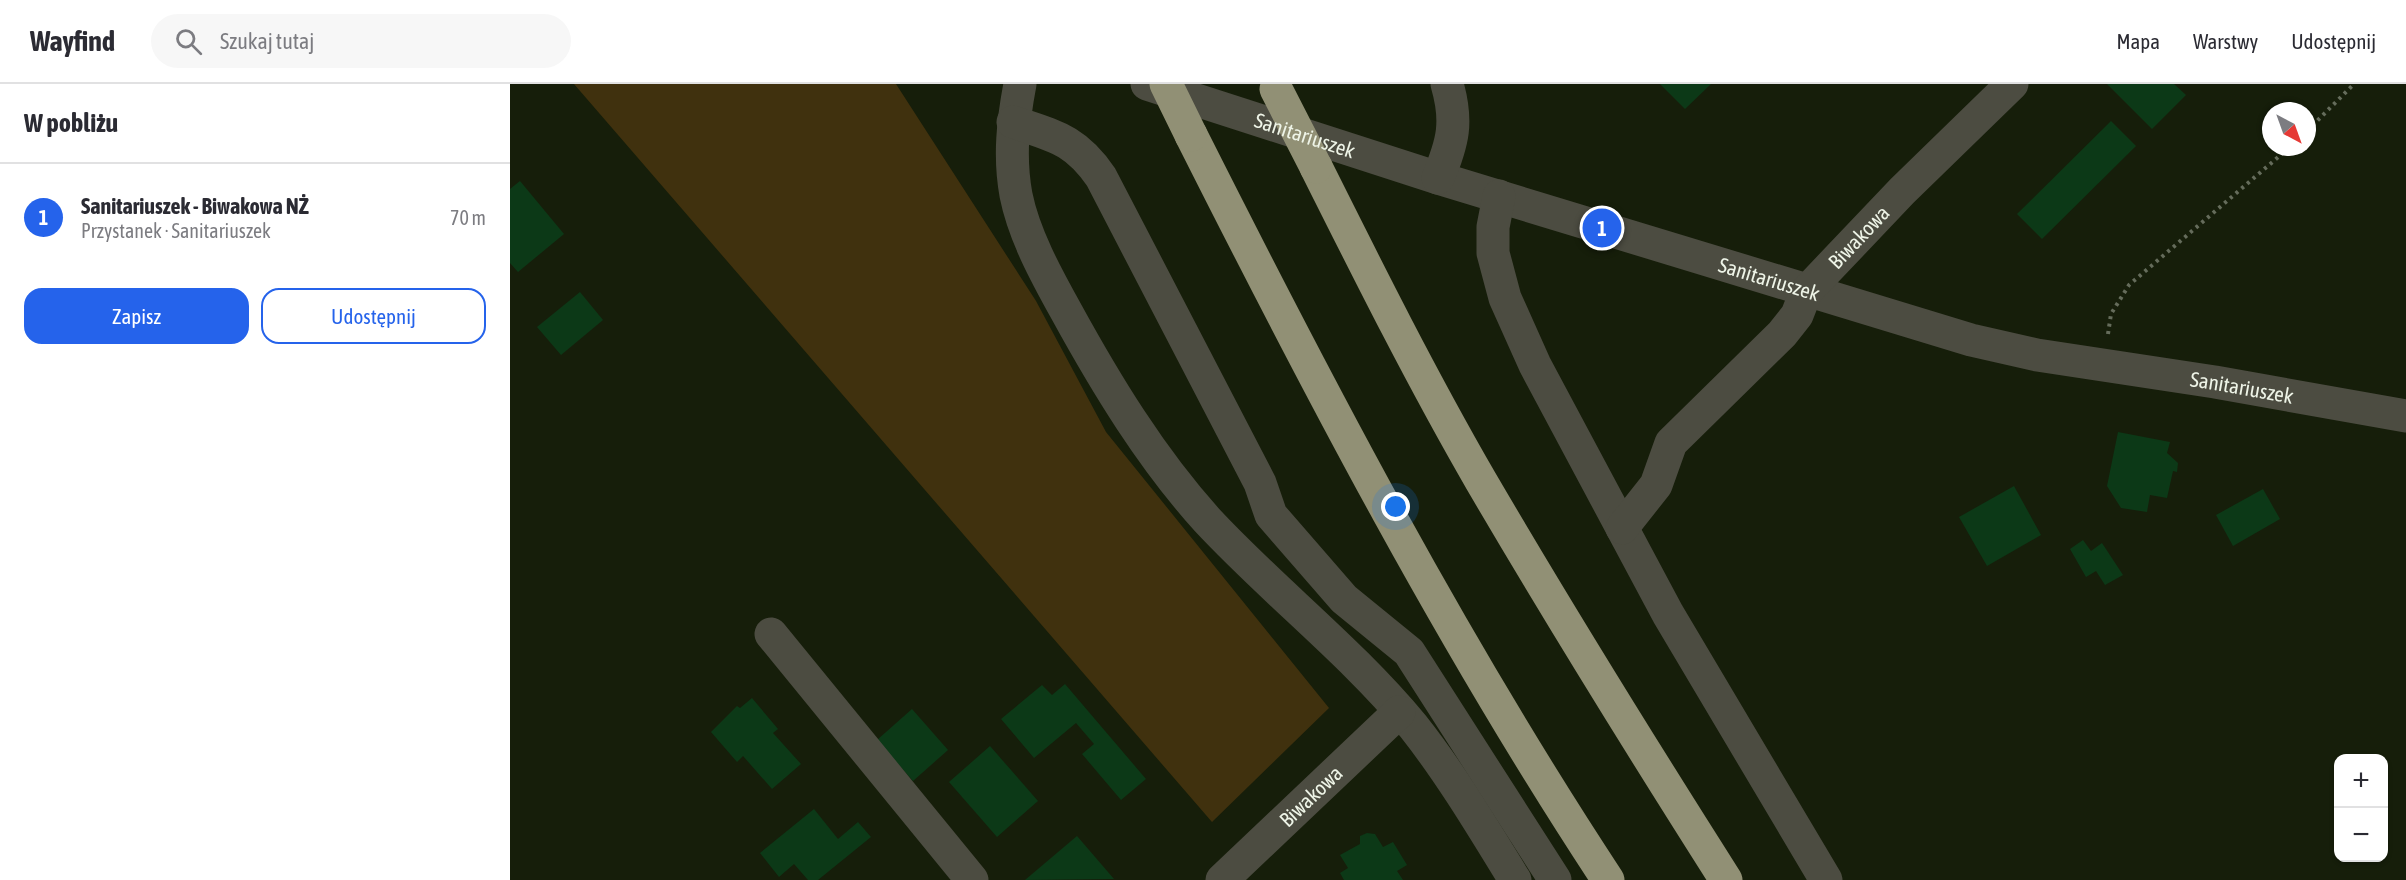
<!DOCTYPE html>
<html lang="pl">
<head>
<meta charset="utf-8">
<style>
	body { margin:0; font-family:"Asap Condensed",sans-serif; background:#f7f7f7; color:#2b2b33 }
	.controls { position:absolute; right:18px; bottom:18px; display:grid; overflow:hidden; border-radius:12px; box-shadow:0 2px 4px #0004 }
	.controls button { width:54px; height:54px; display:grid; place-items:center; padding:0; border:0; border-bottom:2px solid #e1e1e2; background:#fff; color:#2b2b33; font:30px sans-serif }
	.compass { position:absolute; left:1752px; top:18px; width:54px; height:54px; border-radius:50%; background:#fff; box-shadow:0 2px 4px #0004; rotate:139deg }
	.you { position:absolute; left:886px; top:423px; width:21px; height:21px; margin:-15px; border:4px solid #fff; border-radius:50%; background:#1a73e8; box-shadow:0 0 0 9px #1a73e833 }
	.badge { display:grid; place-items:center; width:39px; height:39px; border-radius:50%; background:#2563eb; color:#fff; font-size:20px; font-weight:700 }
	.pin { position:absolute; translate:-50% -50%; border:3px solid #fff; box-shadow:0 2px 6px #0006 }
	.list { margin:0; padding:0; list-style:none }
	h2 { display:flex; justify-content:space-between; align-items:center; height:78px; margin:0; padding:0 24px; font-size:26px }
	h2 small { font-size:20px; font-weight:400; color:#7c7c81 }
	.list li { display:grid; grid-template-columns:39px 1fr auto; gap:18px; align-items:center; box-sizing:border-box; height:108px; padding:0 24px; border-top:2px solid #e1e1e2 }
	.list b { display:block; font-size:22px; white-space:nowrap }
	.list p { margin:0; font-size:20px; white-space:nowrap; color:#7c7c81 }
	.list em { font-size:20px; font-style:normal; color:#7c7c81 }
	.actions { display:flex; gap:12px; padding:18px 24px }
	.actions a { flex:1; padding:14px 0; border:2px solid #2563eb; border-radius:18px; text-align:center; font-size:21px; color:#2563eb }
	.actions .main { background:#2563eb; color:#fff }
	.icon { flex:none; width:33px; height:33px; fill:none; stroke:currentColor; stroke-width:2; stroke-linecap:round; stroke-linejoin:round }
	.map { position:relative; flex:none; width:1896px; height:796px; overflow:hidden }
	header { display:flex; align-items:center; gap:36px; box-sizing:border-box; height:84px; padding:0 30px; background:#fff; border-bottom:2px solid #e1e1e2 }
	header strong { font-size:28px }
	nav { display:flex; gap:33px; margin-inline-start:auto; font-size:21px }
	.search { width:420px; height:54px; background:#f7f7f7; display:flex; align-items:center; gap:15px; box-sizing:border-box; padding:0 21px; border-radius:33px; color:#7c7c81; font-size:22px }
	main { display:flex }
	aside { flex:1; background:#fff }
	.map>svg:first-child { display:block }
</style>
</head>
<body>
<header>
<strong>Wayfind</strong>
<div class="search"><svg class="icon" aria-label="search" viewBox="0 0 24 24"><circle cx="10" cy="10" r="6"/><path d="M15 15l6 6"/></svg>Szukaj tutaj</div>
<nav><a>Mapa</a><a>Warstwy</a><a>Udostępnij</a></nav>
</header>
<main>
<aside>
<h2>W pobliżu<small></small></h2>
<ul class="list">
<li><span class="badge">1</span><div><b>Sanitariuszek - Biwakowa NŻ</b><p>Przystanek · Sanitariuszek</p></div><em>70 m</em></li>
</ul>
<div class="actions"><a class="main">Zapisz</a><a>Udostępnij</a></div>
</aside>
<div class="map">
<svg width="1896" height="796" viewBox="0 0 1896 796">
	<rect width="100%" height="100%" fill="#161e0a"/>
	<polygon fill="#40310e" points="64,0 386,0 526,217 596,348 819,624 702,738"/>
	<g fill="#0c3917">
		<polygon points="1150,0 1201,0 1175,25"/>
		<polygon points="1597,0 1664,0 1676,11 1642,45"/>
		<polygon points="1601,37 1626,62 1532,155 1507,130"/>
		<polygon points="10,97 54,150 8,188 0,179 0,105"/>
		<polygon points="70,208 93,236 51,271 27,243"/>
		<polygon points="1608,348 1660,358 1657,369 1668,379 1667,388 1663,387 1657,414 1640,411 1637,428 1611,424 1597,402"/>
		<polygon points="1504,402 1531,451 1477,482 1449,433"/>
		<polygon points="1753,405 1770,435 1723,462 1706,431"/>
		<polygon points="1573,456 1581,467 1592,459 1613,491 1595,501 1586,487 1576,493 1560,465"/>
		<polygon points="555,600 636,695 611,716 572,670 584,660 566,639 524,674 491,635 532,601 542,611"/>
		<polygon points="242,614 268,645 263,649 291,680 262,705 233,672 227,678 201,648 227,622 230,624"/>
		<polygon points="402,625 438,666 403,697 367,656"/>
		<polygon points="480,662 528,717 487,753 439,698"/>
		<polygon points="304,725 328,755 348,738 361,753 308,796 298,796 284,780 269,793 250,769"/>
		<polygon points="857,749 865,750 873,763 883,758 897,781 887,787 893,796 834,796 830,789 838,784 830,771 850,760 850,752"/>
		<polygon points="567,752 604,795 515,796"/>
	</g>
	<g fill="none" stroke-linecap="round" stroke-linejoin="round">
		<g stroke="#656c5b" stroke-width="4" stroke-dasharray="3 4.5" stroke-linecap="butt">
			<polyline points="1797,47 1844,0"/>
			<polyline points="1598,250 1601,230 1619,201 1780,63"/>
		</g>
		<g stroke="#4c4c41" stroke-width="33">
			<path d="M 510,0 C 503,37 499,73 506,111 C 514,151 536,191 556,227 C 596,300 641,374 697,436 C 763,507 841,567 903,642 C 941,690 973,744 1005,796"/>
			<path id="s1" d="M 637,0 L 928,94 L 1461,256 L 1527,271 L 1705,298 L 1896,332"/>
			<path d="M 503,38 C 544,52 565,55 591,93 L 750,399 L 761,431 L 834,515 L 899,568 L 1045,796"/>
			<path d="M 928,94 C 943,58 948,38 937,0"/>
			<polyline points="989,112 983,143 983,169 995,214 1025,281 1158,530 1316,796"/>
			<path id="s2" d="M 1112,444 L 1146,401 L 1161,359 L 1272,250 L 1287,231 L 1296,208 L 1392,107 L 1502,0"/>
			<polyline points="261,550 462,796"/>
			<path id="s3" d="M 712,796 L 889,628"/>
		</g>
		<g stroke="#919075" stroke-width="33">
			<path d="M 681,51 C 809,305 941,558 1098,796"/>
			<path d="M 806,83 C 859,189 912,295 971,397 C 1050,532 1132,664 1216,796"/>
		</g>
		<g stroke="#919075" stroke-width="33">
			<polyline points="656,0 681,51"/>
			<polyline points="766,5 806,83"/>
		</g>
	</g>
	<g text-anchor="middle" dominant-baseline="central" stroke-width="4.5" stroke-linejoin="round" paint-order="stroke">
		<g font-size="21" fill="#eef4e7" stroke="#161e0a">
			<text stroke="none"><textPath href="#s1" startOffset="166">Sanitariuszek</textPath></text>
			<text stroke="none"><textPath href="#s2" startOffset="380">Biwakowa</textPath></text>
			<text stroke="none"><textPath href="#s1" startOffset="652">Sanitariuszek</textPath></text>
			<text stroke="none"><textPath href="#s1" startOffset="1138">Sanitariuszek</textPath></text>
			<text stroke="none"><textPath href="#s3" startOffset="122">Biwakowa</textPath></text>
		</g>
	</g>
</svg>
<div class="controls">
<button>+</button>
<button>−</button>
</div>
<svg class="compass" viewBox="-18 -18 36 36"><path d="M0-13l5 13h-10z" fill="#e53935"/><path d="M0 13l5-13h-10z" fill="#7c7c81"/></svg>
<div class="you"></div>
<div class="pin badge" style="left:1092px;top:144px">1</div>
</div>
</main>
</body>
</html>
